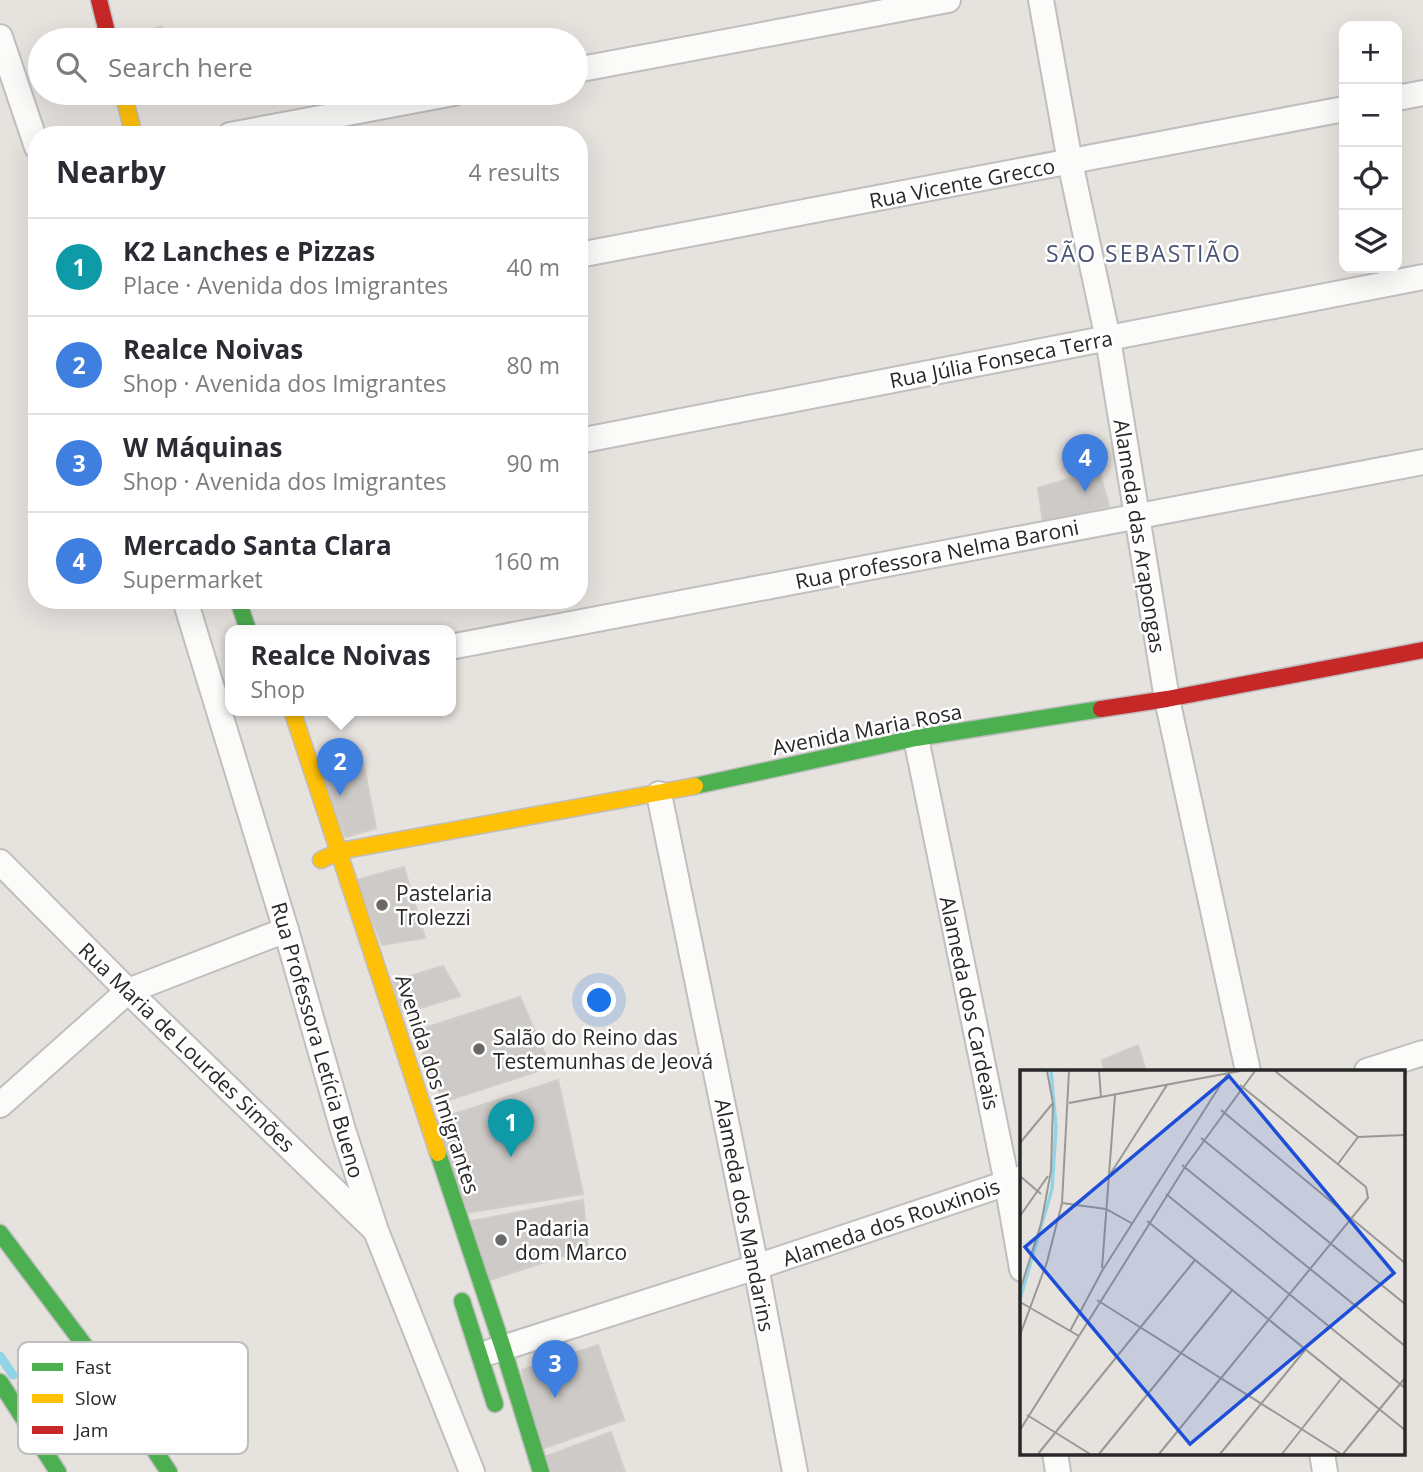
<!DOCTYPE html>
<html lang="en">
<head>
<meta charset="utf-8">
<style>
	body { margin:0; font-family:"Open Sans",sans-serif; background:#f2f2f3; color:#2b2b33 }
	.controls { position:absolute; right:21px; top:21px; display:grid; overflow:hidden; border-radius:14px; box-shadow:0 7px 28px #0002 }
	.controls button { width:63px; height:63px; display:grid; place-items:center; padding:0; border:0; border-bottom:2px solid #e1e1e2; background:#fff; color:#2b2b33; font:35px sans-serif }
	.you { position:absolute; left:600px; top:1001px; width:24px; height:24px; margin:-18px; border:5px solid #fff; border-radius:50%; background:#1a73e8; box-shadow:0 0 0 10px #1a73e833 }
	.badge { display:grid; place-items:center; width:46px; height:46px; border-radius:50%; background:#1a73e8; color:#fff; font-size:23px; font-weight:700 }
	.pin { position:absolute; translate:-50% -58px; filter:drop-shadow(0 2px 4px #0008) }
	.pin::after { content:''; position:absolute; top:37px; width:24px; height:21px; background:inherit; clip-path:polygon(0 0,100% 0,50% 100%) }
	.popup { position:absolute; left:225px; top:625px; width:231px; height:91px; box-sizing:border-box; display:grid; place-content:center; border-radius:14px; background:#fff; filter:drop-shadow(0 2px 5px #0005); font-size:23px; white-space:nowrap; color:#7c7c81 }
	.popup b { font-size:26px; color:#2b2b33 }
	.popup::after { content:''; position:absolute; left:50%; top:100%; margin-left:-14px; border:14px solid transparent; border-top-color:#fff }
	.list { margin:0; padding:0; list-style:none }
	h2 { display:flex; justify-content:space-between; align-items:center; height:91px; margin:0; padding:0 28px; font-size:30px }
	h2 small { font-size:23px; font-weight:400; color:#7c7c81 }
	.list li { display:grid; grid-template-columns:46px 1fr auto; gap:21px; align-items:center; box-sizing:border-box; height:98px; padding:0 28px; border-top:2px solid #e1e1e2 }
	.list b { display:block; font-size:26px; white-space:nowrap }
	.list p { margin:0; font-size:23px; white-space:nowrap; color:#7c7c81 }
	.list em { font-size:23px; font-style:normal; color:#7c7c81 }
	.icon { flex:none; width:38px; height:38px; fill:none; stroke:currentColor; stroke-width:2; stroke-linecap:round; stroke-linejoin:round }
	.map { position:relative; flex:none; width:1423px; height:1472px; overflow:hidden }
	.search { position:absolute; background:#fff; box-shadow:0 7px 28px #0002; left:28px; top:28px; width:560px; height:77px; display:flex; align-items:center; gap:18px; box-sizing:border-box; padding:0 24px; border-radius:38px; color:#7c7c81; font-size:26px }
	.panel { position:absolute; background:#fff; box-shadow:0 7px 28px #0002; left:28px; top:126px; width:560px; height:483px; border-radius:28px }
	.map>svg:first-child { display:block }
</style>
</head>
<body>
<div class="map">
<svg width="1423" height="1472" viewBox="0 0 1423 1472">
	<rect width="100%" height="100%" fill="#e6e2de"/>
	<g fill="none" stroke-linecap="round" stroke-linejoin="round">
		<polyline stroke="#92d4e7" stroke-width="9" points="0,1356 13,1375"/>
	</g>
	<g fill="#cdcac7" stroke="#d1ceca" stroke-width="2">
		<polygon points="162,26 165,40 121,40"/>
		<polygon points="1099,470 1109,506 1043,522 1038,488"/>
		<polygon points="361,751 376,828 346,837 316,760"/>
		<polygon points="404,867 425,938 382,945 357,880"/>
		<polygon points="443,966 460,996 404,1013 392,982"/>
		<polygon points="520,997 551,1067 443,1102 415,1031"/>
		<polygon points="1138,1045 1146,1071 1104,1071 1102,1060"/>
		<polygon points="558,1080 583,1194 465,1213 436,1120"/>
		<polygon points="583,1200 588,1248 487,1281 471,1221"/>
		<polygon points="598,1345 624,1420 539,1450 522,1370"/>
		<polygon points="611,1432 625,1472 548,1472 544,1457"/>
	</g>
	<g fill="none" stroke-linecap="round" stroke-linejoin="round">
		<defs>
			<g id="street">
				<polyline points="1041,0 1070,162 1108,339 1167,699 1248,1071"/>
				<polyline points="0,37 37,147"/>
				<polyline points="576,70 948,0"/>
				<polyline points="1397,98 1423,93"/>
				<polyline points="230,135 454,93"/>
				<polyline points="579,255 1344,109"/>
				<polyline points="579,441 1423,277"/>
				<polyline points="185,600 286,930 343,1130 376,1231 472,1472"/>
				<polyline points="450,647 1423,462"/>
				<polyline points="916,738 1007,1183 1022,1269"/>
				<polyline points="659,794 756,1267 795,1472"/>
				<polyline points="0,862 128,991 373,1228"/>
				<polyline points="1367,1071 1423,1053"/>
				<polyline points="0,1105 128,991 286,930"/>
				<polyline points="490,1352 756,1267 1022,1178"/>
				<polyline points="1055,1453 1058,1472"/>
				<polyline points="1322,1453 1325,1472"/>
			</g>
			<g id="fast">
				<polyline points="238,600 248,630"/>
				<polyline points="695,786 916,738 1101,709"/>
				<polyline points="438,1153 503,1348 541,1472"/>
				<polyline points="0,1233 88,1350 169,1472"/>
				<polyline points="462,1301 495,1404"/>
				<polyline points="0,1382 58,1472"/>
			</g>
			<g id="slow">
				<polyline points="123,93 134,135"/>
				<polyline points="292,710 438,1153"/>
				<polyline points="321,860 340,851 695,786"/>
			</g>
			<g id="jam">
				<polyline points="99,0 109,40"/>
				<polyline points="1101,709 1167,699 1423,650"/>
			</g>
		</defs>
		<use href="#street" stroke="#c0bebf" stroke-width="28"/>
		<use href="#fast" stroke="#c0bebf" stroke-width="19"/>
		<use href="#slow" stroke="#c0bebf" stroke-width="19"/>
		<use href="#jam" stroke="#c0bebf" stroke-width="19"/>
		<use href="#street" stroke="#fbfbfa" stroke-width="24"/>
		<use href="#fast" stroke="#4caf50" stroke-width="16"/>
		<use href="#slow" stroke="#ffc107" stroke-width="16"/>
		<use href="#jam" stroke="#c62828" stroke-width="16"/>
	</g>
	<g fill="#6a6968" stroke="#fff" stroke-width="2.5">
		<circle cx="382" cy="905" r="7"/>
		<circle cx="479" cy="1049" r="7"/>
		<circle cx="501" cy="1240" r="7"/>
	</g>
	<g text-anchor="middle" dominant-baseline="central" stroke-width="5" stroke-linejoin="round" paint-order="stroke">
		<g font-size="21" fill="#282828" stroke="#fff">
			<text transform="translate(962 183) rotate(-11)">Rua Vicente Grecco</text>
			<text transform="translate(1001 359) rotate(-11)">Rua Júlia Fonseca Terra</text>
			<text transform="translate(1140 536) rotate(81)">Alameda das Arapongas</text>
			<text transform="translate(937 554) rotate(-11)">Rua professora Nelma Baroni</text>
			<text transform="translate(867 729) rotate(-11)">Avenida Maria Rosa</text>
			<text transform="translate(970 1003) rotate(78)">Alameda dos Cardeais</text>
			<text transform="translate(318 1040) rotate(74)">Rua Professora Letícia Bueno</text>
			<text transform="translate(187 1047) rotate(44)">Rua Maria de Lourdes Simões</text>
			<text transform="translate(438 1084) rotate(72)">Avenida dos Imigrantes</text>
			<text transform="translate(745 1215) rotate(79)">Alameda dos Mandarins</text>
			<text transform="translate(891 1222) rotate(-19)">Alameda dos Rouxinois</text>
		</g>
		<g font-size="21" fill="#282828" stroke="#fff" text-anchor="start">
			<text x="396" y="893">Pastelaria<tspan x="396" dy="24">Trolezzi</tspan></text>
			<text x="493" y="1037">Salão do Reino das<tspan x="493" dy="24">Testemunhas de Jeová</tspan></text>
			<text x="515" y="1228">Padaria<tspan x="515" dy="24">dom Marco</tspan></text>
		</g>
		<g font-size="23" letter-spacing="2" fill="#4a5477" stroke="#fff">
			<text x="1144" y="253">SÃO SEBASTIÃO</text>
		</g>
	</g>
	<g transform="translate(1020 1070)">
		<rect width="385" height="385" fill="#e6e2de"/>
		<path fill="none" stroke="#92d4e7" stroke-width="3.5" d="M 0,229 L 32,119 L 36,57 L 31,1"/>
		<path fill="none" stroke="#9a9895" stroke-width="2" d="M 79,1 L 81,27M 255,1 L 338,67M 49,33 L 220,1M 201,40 L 385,193M 338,67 L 385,65M 181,68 L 385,234M 0,73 L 33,33M 318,94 L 338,67M 162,95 L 385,276M 91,103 L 147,15M 0,106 L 21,124M 146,124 L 385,318M 42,133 L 86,139 L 113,154M 0,146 L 28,106M 127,151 L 385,360M 82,198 L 95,25M 0,220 L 21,154 L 31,101 L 33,33 L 27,1M 77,230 L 321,384M 0,232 L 59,266M 50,261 L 82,201 L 208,3M 0,265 L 27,192 L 42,133 L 49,1M 7,345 L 70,384M 0,360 L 165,97 L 235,1M 18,384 L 175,190M 79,384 L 213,219M 139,384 L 348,128 L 346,117 L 220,15M 200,384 L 285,280M 262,384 L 321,309M 323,384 L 385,308"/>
		<path fill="#1d4ed8" fill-opacity="0.15" stroke="#1d4ed8" stroke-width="3.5" d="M 209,6 L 374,203 L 170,374 L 5,177 Z"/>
		<rect width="385" height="385" fill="none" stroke="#282828" stroke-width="3.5"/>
	</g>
	<rect x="18" y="1342" width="230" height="112" rx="10" fill="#fff" stroke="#bebebe" stroke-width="2"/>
	<rect x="32" y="1363" width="31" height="8" fill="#4caf50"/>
	<rect x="32" y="1394" width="31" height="9" fill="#ffc107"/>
	<rect x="32" y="1426" width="31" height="8" fill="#c62828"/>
	<g font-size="19" fill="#282828">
		<text x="75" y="1374">Fast</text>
		<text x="75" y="1405">Slow</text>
		<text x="75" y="1437">Jam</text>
	</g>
</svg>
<div class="controls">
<button>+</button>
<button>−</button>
<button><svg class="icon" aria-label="locate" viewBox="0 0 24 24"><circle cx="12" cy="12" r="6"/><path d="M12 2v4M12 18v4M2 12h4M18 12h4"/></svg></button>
<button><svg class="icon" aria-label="layers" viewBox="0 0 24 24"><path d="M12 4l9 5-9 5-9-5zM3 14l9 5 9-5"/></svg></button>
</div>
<div class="you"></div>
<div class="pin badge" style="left:511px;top:1157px;background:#0f9aa8">1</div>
<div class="pin badge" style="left:340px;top:796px;background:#3f7fe0">2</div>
<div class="popup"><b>Realce Noivas</b>Shop</div>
<div class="pin badge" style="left:555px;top:1398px;background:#3f7fe0">3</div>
<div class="pin badge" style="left:1085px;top:492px;background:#3f7fe0">4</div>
<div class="search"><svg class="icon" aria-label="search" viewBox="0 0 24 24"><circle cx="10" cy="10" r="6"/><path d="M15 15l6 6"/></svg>Search here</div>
<section class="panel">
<h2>Nearby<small>4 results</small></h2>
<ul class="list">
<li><span class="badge" style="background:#0f9aa8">1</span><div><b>K2 Lanches e Pizzas</b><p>Place · Avenida dos Imigrantes</p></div><em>40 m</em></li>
<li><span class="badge" style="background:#3f7fe0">2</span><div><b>Realce Noivas</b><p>Shop · Avenida dos Imigrantes</p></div><em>80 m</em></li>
<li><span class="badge" style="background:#3f7fe0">3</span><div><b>W Máquinas</b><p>Shop · Avenida dos Imigrantes</p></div><em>90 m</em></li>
<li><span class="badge" style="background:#3f7fe0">4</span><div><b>Mercado Santa Clara</b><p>Supermarket</p></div><em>160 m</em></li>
</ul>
</section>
</div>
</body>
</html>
